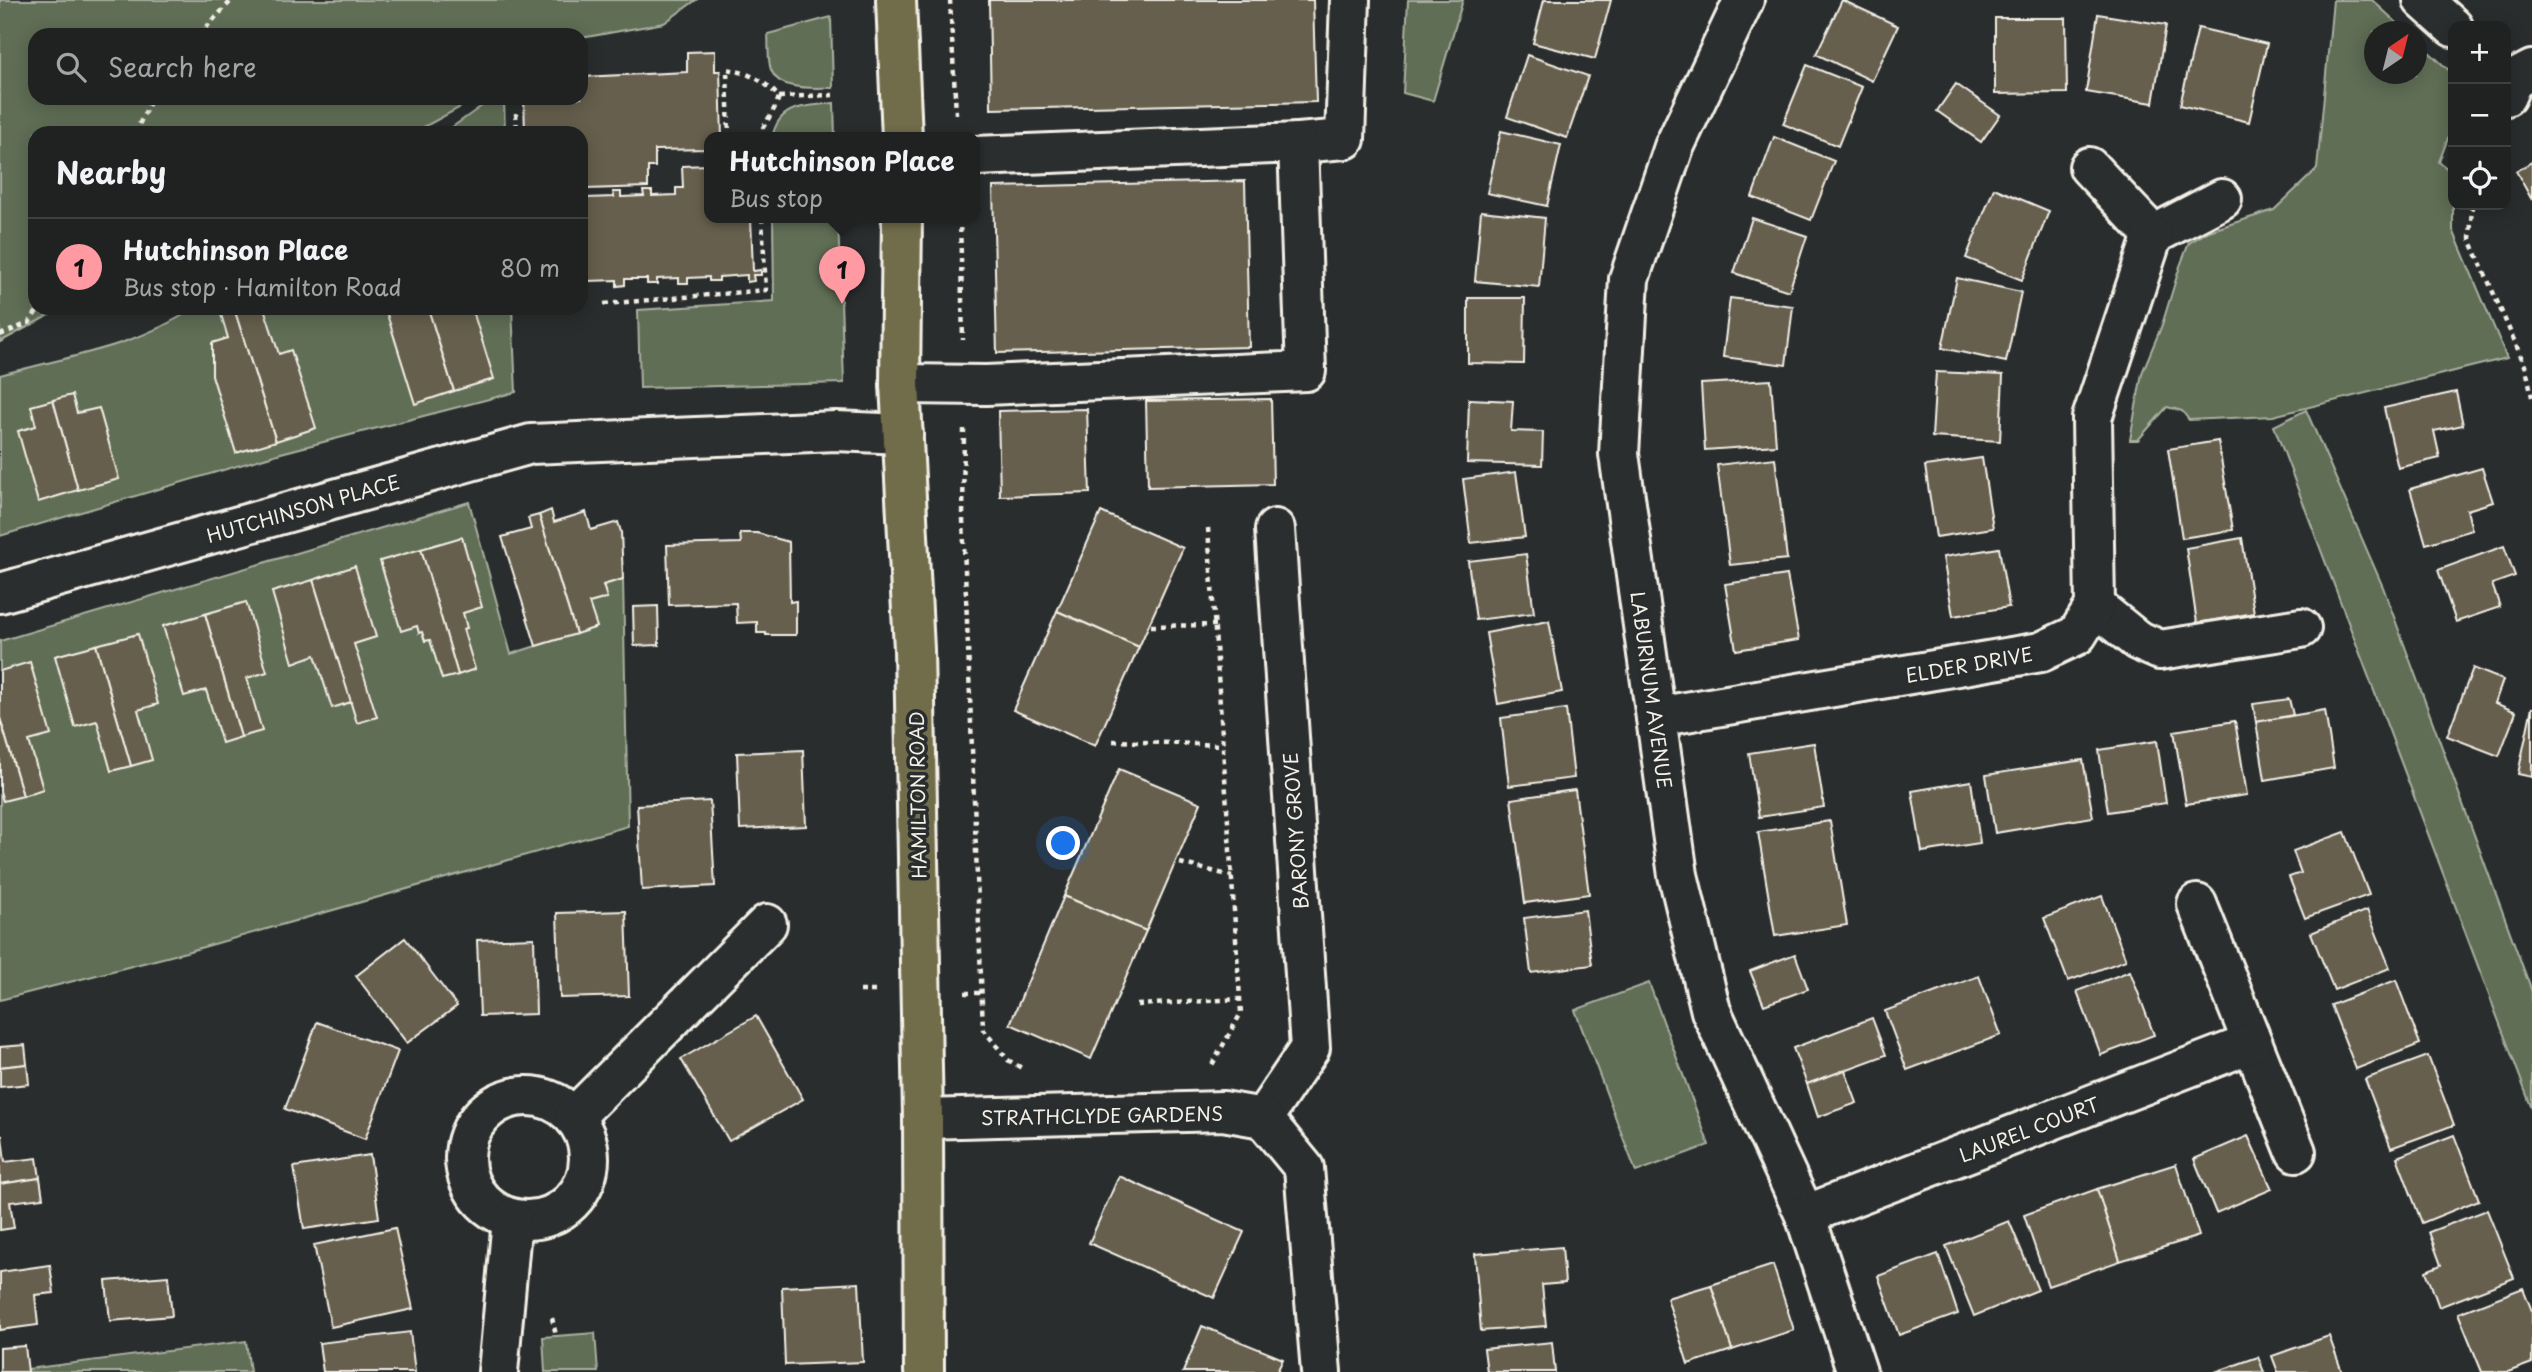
<!DOCTYPE html>
<html lang="en">
<head>
<meta charset="utf-8">
<style>
	body { margin:0; font-family:"Playpen Sans",sans-serif; background:#2d2f2f; color:#f1f3f6 }
	.controls { position:absolute; right:21px; top:21px; display:grid; overflow:hidden; border-radius:14px; box-shadow:0 4px 18px #0003 }
	.controls button { width:63px; height:63px; display:grid; place-items:center; padding:0; border:0; border-bottom:2px solid #3d3f40; background:#202222; color:#f1f3f6; font:35px sans-serif }
	.compass { position:absolute; left:2364px; top:21px; width:63px; height:63px; border-radius:50%; background:#202222; box-shadow:0 4px 18px #0003; rotate:35deg }
	.you { position:absolute; left:1064px; top:844px; width:24px; height:24px; margin:-18px; border:5px solid #fff; border-radius:50%; background:#1a73e8; box-shadow:0 0 0 10px #1a73e833 }
	.badge { display:grid; place-items:center; width:46px; height:46px; border-radius:50%; background:#ff9aa2; color:#111; font-size:23px; font-weight:700 }
	.pin { position:absolute; translate:-50% -58px; filter:drop-shadow(0 2px 4px #0008) }
	.pin::after { content:''; position:absolute; top:37px; width:24px; height:21px; background:inherit; clip-path:polygon(0 0,100% 0,50% 100%) }
	.popup { position:absolute; left:704px; top:132px; width:276px; height:91px; box-sizing:border-box; display:grid; place-content:center; border-radius:14px; background:#202222; filter:drop-shadow(0 2px 5px #0005); font-size:23px; white-space:nowrap; color:#a2a4a5 }
	.popup b { font-size:26px; color:#f1f3f6 }
	.popup::after { content:''; position:absolute; left:50%; top:100%; margin-left:-14px; border:14px solid transparent; border-top-color:#202222 }
	.list { margin:0; padding:0; list-style:none }
	h2 { display:flex; justify-content:space-between; align-items:center; height:91px; margin:0; padding:0 28px; font-size:30px }
	h2 small { font-size:23px; font-weight:400; color:#a2a4a5 }
	.list li { display:grid; grid-template-columns:46px 1fr auto; gap:21px; align-items:center; box-sizing:border-box; height:98px; padding:0 28px; border-top:2px solid #3d3f40 }
	.list b { display:block; font-size:26px; white-space:nowrap }
	.list p { margin:0; font-size:23px; white-space:nowrap; color:#a2a4a5 }
	.list em { font-size:23px; font-style:normal; color:#a2a4a5 }
	.icon { flex:none; width:38px; height:38px; fill:none; stroke:currentColor; stroke-width:2; stroke-linecap:round; stroke-linejoin:round }
	.map { position:relative; flex:none; width:2532px; height:1372px; overflow:hidden }
	.search { position:absolute; background:#202222; box-shadow:0 4px 18px #0003; left:28px; top:28px; width:560px; height:77px; display:flex; align-items:center; gap:18px; box-sizing:border-box; padding:0 24px; border-radius:21px; color:#a2a4a5; font-size:26px }
	.panel { position:absolute; background:#202222; box-shadow:0 4px 18px #0003; left:28px; top:126px; width:560px; height:189px; border-radius:21px }
	.map>svg:first-child { display:block }
</style>
</head>
<body>
<div class="map">
<svg width="2532" height="1372" viewBox="0 0 2532 1372">
	<rect width="100%" height="100%" fill="#2a2d2e"/>
	<filter id="ink" filterUnits="userSpaceOnUse"><feTurbulence type="fractalNoise" baseFrequency=".0143" numOctaves="2"/><feDisplacementMap in="SourceGraphic" scale="14" xChannelSelector="R" yChannelSelector="G"/><feConvolveMatrix kernelMatrix="1 2 1 2 8 2 1 2 1" color-interpolation-filters="sRGB"/></filter>
	<g filter="url(#ink)">
		<g fill="#606e57" stroke="#aab0a0" stroke-width="2">
			<polygon points="0,0 696,0 664,23 581,38 581,35 35,35 35,98 477,98 413,133 35,133 35,308 62,308 0,342"/>
			<polygon points="1408,0 1463,0 1433,101 1403,93"/>
			<polygon points="2333,0 2372,0 2406,31 2374,32 2374,74 2416,74 2417,41 2453,74 2453,125 2439,162 2453,173 2453,230 2507,358 2273,416 2189,420 2182,411 2167,407 2138,440 2130,440 2142,373 2162,325 2180,266 2189,243 2209,231 2274,210 2317,169"/>
			<path d="M 831,17 L 833,88 C 816,87 781,92 772,72 C 767,63 769,45 768,34 Z"/>
			<polygon points="493,98 504,98 505,133 444,133"/>
			<path d="M 834,103 L 835,138 L 772,138 C 779,103 805,107 834,103 Z"/>
			<polygon points="773,218 838,218 844,383 640,388 638,310 774,301"/>
			<path d="M 194,308 L 512,308 L 516,392 L 281,453 L 0,536 L 0,375 C 66,357 137,347 194,308 Z"/>
			<polygon points="2306,410 2383,587 2532,992 2532,1109 2274,426"/>
			<polygon points="469,502 511,654 596,627 589,603 607,598 603,585 623,579 628,826 186,952 0,1000 0,641"/>
			<polygon points="1649,983 1709,1145 1636,1172 1575,1010"/>
			<polygon points="595,1333 598,1372 545,1372 543,1337"/>
			<polygon points="246,1341 250,1372 28,1372 27,1369"/>
		</g>
		<g fill="#665e4e" stroke="#f4f1e8" stroke-width="2">
			<polygon points="989,0 1313,0 1316,102 991,109"/>
			<polygon points="1544,0 1611,0 1595,59 1533,43"/>
			<polygon points="1842,0 1898,26 1872,81 1816,54"/>
			<polygon points="2098,14 2166,25 2153,103 2086,92"/>
			<polygon points="1995,18 2066,18 2067,93 1995,94"/>
			<polygon points="2198,28 2267,44 2249,122 2180,105"/>
			<polygon points="715,51 715,71 720,71 722,138 709,138 709,149 655,150 655,167 648,167 648,187 586,189 586,198 614,197 613,192 621,192 621,197 644,196 643,191 652,191 652,196 676,195 676,188 683,188 682,166 709,165 709,218 751,218 753,271 761,270 761,275 753,275 754,281 747,282 747,275 719,277 719,281 709,281 709,277 688,278 688,283 679,283 679,278 657,279 657,284 647,284 647,279 625,279 625,285 617,286 617,280 588,281 588,285 581,286 581,133 525,133 524,98 581,98 581,77 687,72 687,52"/>
			<polygon points="1527,55 1588,76 1567,138 1507,117"/>
			<polygon points="1807,65 1862,87 1838,146 1783,124"/>
			<polygon points="1956,84 2000,115 1981,142 1937,111"/>
			<polygon points="1501,131 1561,145 1547,206 1487,193"/>
			<polygon points="1774,137 1834,161 1811,220 1752,197"/>
			<polygon points="2532,162 2532,200 2516,171"/>
			<polygon points="1245,181 1249,347 997,353 993,187"/>
			<polygon points="1994,188 2049,211 2022,280 1966,258"/>
			<polygon points="1481,211 1545,218 1539,287 1475,281"/>
			<polygon points="1752,218 1807,236 1789,291 1734,273"/>
			<polygon points="1957,278 2021,292 2006,362 1942,348"/>
			<polygon points="1468,298 1525,298 1524,364 1468,363"/>
			<polygon points="1730,298 1793,306 1786,365 1723,357"/>
			<polygon points="229,308 234,308 276,441 236,453 212,375 212,343 228,338 220,311"/>
			<polygon points="234,308 264,308 279,354 291,350 316,428 276,441"/>
			<polygon points="394,308 428,308 454,391 415,404 386,311"/>
			<polygon points="428,308 472,308 494,379 454,391"/>
			<polygon points="1936,372 2003,375 2000,441 1932,437"/>
			<polygon points="1771,380 1776,445 1705,450 1701,384"/>
			<polygon points="2456,392 2463,425 2434,431 2440,458 2398,468 2384,408"/>
			<polygon points="72,395 77,413 99,408 119,479 78,490 53,400"/>
			<polygon points="1271,399 1273,484 1148,487 1146,401"/>
			<polygon points="1469,399 1513,401 1511,431 1543,432 1542,465 1467,463"/>
			<polygon points="53,400 78,490 38,502 18,431 36,426 31,406"/>
			<polygon points="1087,409 1090,493 1000,496 998,411"/>
			<polygon points="2218,441 2233,530 2182,538 2168,449"/>
			<polygon points="1775,458 1787,559 1730,565 1717,465"/>
			<polygon points="1982,458 1993,528 1936,537 1925,466"/>
			<polygon points="2482,468 2493,502 2467,510 2472,530 2426,544 2410,489"/>
			<polygon points="1516,472 1525,537 1471,543 1463,479"/>
			<polygon points="551,510 554,522 586,512 591,530 618,522 621,532 623,579 603,585 607,598 589,603 597,627 576,634 539,515"/>
			<polygon points="1101,512 1183,548 1139,647 1057,611"/>
			<polygon points="539,515 576,634 536,646 502,537 531,529 528,518"/>
			<polygon points="740,533 757,533 789,542 790,602 796,601 796,635 766,635 766,633 757,633 757,622 737,623 736,603 669,605 667,545 741,543"/>
			<polygon points="462,537 482,607 463,613 467,628 463,629 475,669 458,675 421,549"/>
			<polygon points="2242,538 2254,613 2197,623 2186,548"/>
			<polygon points="2504,546 2515,576 2492,584 2500,607 2456,622 2438,570"/>
			<polygon points="1999,548 2009,607 1953,616 1943,557"/>
			<polygon points="421,549 458,675 442,679 430,640 425,641 422,632 419,633 417,626 401,631 380,561"/>
			<polygon points="1526,554 1534,613 1476,620 1468,561"/>
			<polygon points="355,566 376,637 354,644 377,717 357,723 313,580"/>
			<polygon points="1787,575 1799,640 1736,650 1725,584"/>
			<polygon points="313,580 351,702 332,708 315,655 293,663 272,592"/>
			<polygon points="246,602 267,672 247,678 262,731 241,737 205,614"/>
			<polygon points="658,606 659,645 634,646 633,607"/>
			<polygon points="1057,611 1139,647 1095,746 1013,710"/>
			<polygon points="205,614 241,737 222,743 206,690 184,696 163,626"/>
			<polygon points="1549,621 1562,692 1498,704 1486,633"/>
			<polygon points="138,634 158,704 138,710 152,760 131,766 96,645"/>
			<polygon points="96,645 131,766 111,771 97,721 75,727 55,656"/>
			<polygon points="30,662 51,735 29,741 43,789 23,796 0,718 0,671"/>
			<polygon points="2473,668 2503,680 2495,703 2516,712 2499,756 2447,736"/>
			<polygon points="2289,699 2293,715 2256,722 2253,704"/>
			<polygon points="2532,707 2532,777 2518,774"/>
			<polygon points="1566,709 1574,778 1509,786 1501,718"/>
			<polygon points="2325,710 2334,768 2265,780 2256,722"/>
			<polygon points="0,718 23,796 3,801 0,791"/>
			<polygon points="2235,721 2247,795 2186,804 2174,731"/>
			<polygon points="2157,741 2166,803 2108,812 2099,750"/>
			<polygon points="1814,743 1824,807 1759,817 1749,753"/>
			<polygon points="803,750 806,826 740,829 737,753"/>
			<polygon points="2083,760 2093,817 1995,833 1986,775"/>
			<polygon points="1119,769 1201,803 1146,931 1064,896"/>
			<polygon points="1971,781 1980,843 1922,852 1912,791"/>
			<polygon points="1575,790 1589,894 1525,903 1511,799"/>
			<polygon points="710,801 715,886 642,890 637,805"/>
			<polygon points="1830,821 1847,925 1775,936 1758,832"/>
			<polygon points="2345,832 2369,895 2305,918 2289,877 2301,873 2293,851"/>
			<polygon points="1064,896 1146,931 1091,1059 1010,1024"/>
			<polygon points="2102,896 2126,960 2068,981 2044,918"/>
			<polygon points="1585,910 1592,965 1531,973 1524,918"/>
			<polygon points="2367,910 2390,968 2334,990 2311,933"/>
			<polygon points="626,911 629,996 560,998 557,913"/>
			<polygon points="405,938 457,1006 407,1043 356,976"/>
			<polygon points="534,938 536,1014 480,1016 477,940"/>
			<polygon points="1795,954 1808,989 1764,1005 1750,971"/>
			<polygon points="2130,971 2154,1035 2101,1055 2077,991"/>
			<polygon points="1979,976 2001,1035 1907,1070 1885,1011"/>
			<polygon points="2396,980 2420,1044 2356,1069 2331,1005"/>
			<polygon points="756,1016 803,1099 729,1141 681,1059"/>
			<polygon points="1872,1018 1886,1055 1807,1084 1793,1048"/>
			<polygon points="317,1022 398,1051 365,1139 285,1109"/>
			<polygon points="25,1045 27,1064 0,1067 0,1047"/>
			<polygon points="2428,1056 2454,1125 2391,1148 2365,1079"/>
			<polygon points="27,1064 29,1084 0,1087 0,1067"/>
			<polygon points="1845,1070 1857,1103 1818,1117 1807,1084"/>
			<polygon points="2454,1135 2479,1200 2422,1223 2397,1157"/>
			<polygon points="2,1136 5,1162 37,1158 40,1178 0,1184 0,1137"/>
			<polygon points="2248,1136 2272,1189 2216,1213 2194,1159"/>
			<polygon points="370,1155 379,1218 304,1229 294,1167"/>
			<polygon points="2176,1164 2199,1236 2120,1261 2097,1189"/>
			<polygon points="1119,1176 1244,1232 1214,1298 1089,1243"/>
			<polygon points="40,1178 43,1198 10,1202 14,1228 0,1230 0,1184"/>
			<polygon points="2097,1189 2120,1261 2048,1286 2024,1215"/>
			<polygon points="2487,1210 2514,1278 2439,1307 2426,1271 2441,1265 2429,1232"/>
			<polygon points="2009,1221 2038,1290 1974,1316 1946,1246"/>
			<polygon points="395,1228 413,1309 331,1327 314,1245"/>
			<polygon points="1562,1247 1565,1283 1542,1285 1546,1326 1481,1331 1475,1254"/>
			<polygon points="1938,1254 1958,1314 1899,1335 1878,1276"/>
			<polygon points="50,1265 54,1293 35,1295 38,1325 0,1330 0,1272"/>
			<polygon points="1773,1265 1794,1330 1732,1350 1711,1285"/>
			<polygon points="168,1276 172,1316 110,1321 106,1281"/>
			<polygon points="859,1283 863,1362 785,1365 782,1287"/>
			<polygon points="1711,1285 1732,1350 1688,1364 1667,1298"/>
			<polygon points="2523,1288 2532,1311 2532,1363 2508,1372 2482,1372 2458,1313"/>
			<polygon points="1202,1326 1283,1359 1277,1372 1183,1372"/>
			<polygon points="410,1332 415,1372 323,1372 319,1343"/>
			<polygon points="2329,1336 2342,1372 2278,1372 2272,1356"/>
			<polygon points="1552,1342 1555,1372 1487,1372 1484,1349"/>
			<polygon points="25,1346 28,1372 0,1372 0,1348"/>
			<polygon points="2258,1357 2264,1372 2215,1372"/>
		</g>
		<g fill="none" stroke-linecap="round" stroke-linejoin="round">
			<defs>
				<g id="minor">
					<polyline points="1744,0 1674,147 1629,279 1619,454 1678,875 1711,1011 1805,1215 1857,1372"/>
					<polyline points="2423,0 2453,27"/>
					<polyline points="2506,96 2513,80 2532,70"/>
					<polyline points="1298,143 1345,139 1350,0"/>
					<polyline points="2089,167 2153,235 2222,199"/>
					<polyline points="900,384 986,385 1306,371 1298,143 975,156"/>
					<polyline points="0,593 531,444 836,431 903,434"/>
					<polyline points="2095,606 2137,640 2160,650 2301,628"/>
					<polyline points="1656,717 2041,652 2077,635 2095,606 2092,418 2153,235"/>
					<polyline points="2197,904 2296,1152"/>
					<circle cx="527" cy="1158" r="62"/>
					<polyline points="574,1117 767,924"/>
					<polyline points="1263,1118 1310,1048 1275,529"/>
					<polyline points="923,1119 1223,1111 1263,1118 1304,1168 1321,1372"/>
					<polyline points="1805,1215 2252,1043"/>
					<polyline points="498,1372 512,1219"/>
				</g>
				<g id="major">
					<polyline points="896,0 902,138"/>
					<polyline points="902,218 900,384 914,649 923,1119 924,1372"/>
				</g>
			</defs>
			<use href="#minor" stroke="#f4f1e8" stroke-width="44"/>
			<use href="#major" stroke="#f4f1e8" stroke-width="44"/>
			<g stroke="#f4f1e8" stroke-width="4.5" stroke-dasharray="5 5" stroke-linecap="butt">
				<polyline points="950,0 956,114"/>
				<polyline points="199,35 232,0"/>
				<polyline points="779,97 833,95"/>
				<polyline points="516,113 517,133"/>
				<polyline points="135,133 152,98"/>
				<path d="M 729,138 L 727,69 C 749,73 764,80 779,97 C 774,113 764,123 758,138"/>
				<polyline points="2472,205 2470,239 2526,368 2532,397"/>
				<polyline points="960,218 963,340"/>
				<polyline points="604,304 766,290 762,218"/>
				<polyline points="0,335 29,323 39,308"/>
				<polyline points="964,429 963,519 983,1029 1008,1060 1025,1070"/>
				<polyline points="1208,528 1241,1013 1212,1065"/>
				<polyline points="1151,626 1215,625"/>
				<polyline points="1113,741 1223,745"/>
				<polyline points="1180,863 1232,876"/>
				<polyline points="860,991 876,991"/>
				<polyline points="965,993 982,993"/>
				<polyline points="1137,1005 1240,999"/>
				<polyline points="552,1318 556,1335"/>
			</g>
			<use href="#minor" stroke="#2a2d2e" stroke-width="38"/>
			<use href="#major" stroke="#716d4b" stroke-width="38"/>
		</g>
	</g>
	<g text-anchor="middle" dominant-baseline="central" stroke-width="7" stroke-linejoin="round" paint-order="stroke">
		<g font-size="19" fill="#f4f1e8" stroke="#2a2d2e">
			<text transform="translate(303 508) rotate(-16)">HUTCHINSON PLACE</text>
			<text transform="translate(1969 664) rotate(-10)">ELDER DRIVE</text>
			<text transform="translate(1652 690) rotate(82)">LABURNUM AVENUE</text>
			<text transform="translate(917 795) rotate(-91)">HAMILTON ROAD</text>
			<text transform="translate(1295 831) rotate(-94)">BARONY GROVE</text>
			<text transform="translate(1102 1115) rotate(-1)">STRATHCLYDE GARDENS</text>
			<text transform="translate(2029 1129) rotate(-21)">LAUREL COURT</text>
		</g>
	</g>
</svg>
<div class="controls">
<button>+</button>
<button>−</button>
<button><svg class="icon" aria-label="locate" viewBox="0 0 24 24"><circle cx="12" cy="12" r="6"/><path d="M12 2v4M12 18v4M2 12h4M18 12h4"/></svg></button>
</div>
<svg class="compass" viewBox="-18 -18 36 36"><path d="M0-13l5 13h-10z" fill="#e53935"/><path d="M0 13l5-13h-10z" fill="#a2a4a5"/></svg>
<div class="you"></div>
<div class="pin badge" style="left:842px;top:304px">1</div>
<div class="popup"><b>Hutchinson Place</b>Bus stop</div>
<div class="search"><svg class="icon" aria-label="search" viewBox="0 0 24 24"><circle cx="10" cy="10" r="6"/><path d="M15 15l6 6"/></svg>Search here</div>
<section class="panel">
<h2>Nearby<small></small></h2>
<ul class="list">
<li><span class="badge">1</span><div><b>Hutchinson Place</b><p>Bus stop · Hamilton Road</p></div><em>80 m</em></li>
</ul>
</section>
</div>
</body>
</html>
